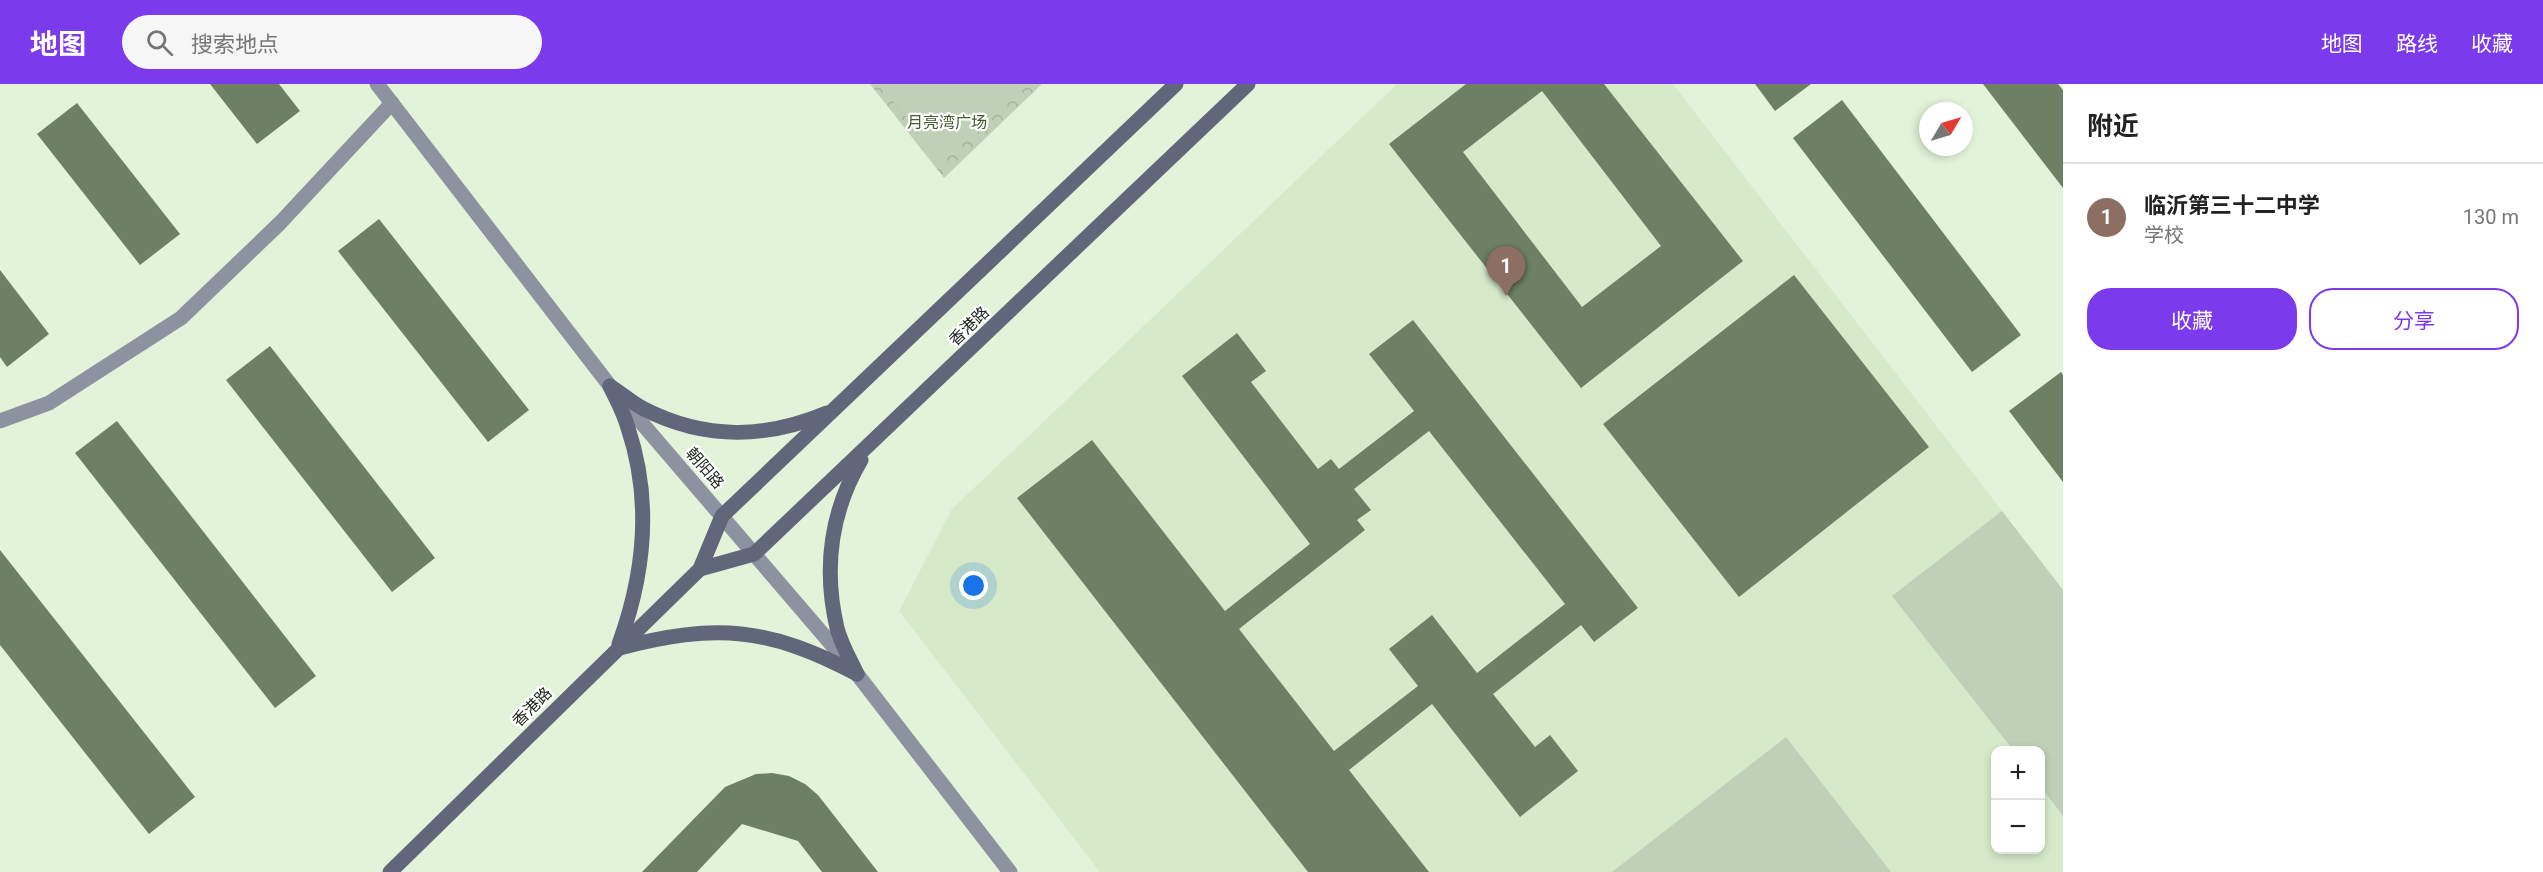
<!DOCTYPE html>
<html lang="zh">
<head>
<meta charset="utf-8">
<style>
	body { margin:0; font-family:Roboto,"Noto Sans SC",sans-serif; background:#f6f6f6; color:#222 }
	.controls { position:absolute; right:18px; bottom:18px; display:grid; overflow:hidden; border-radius:12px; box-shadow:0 3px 9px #0003 }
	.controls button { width:54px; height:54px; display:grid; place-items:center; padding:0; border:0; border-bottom:2px solid #e0e0e0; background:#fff; color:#222; font:30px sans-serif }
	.compass { position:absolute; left:1919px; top:18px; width:54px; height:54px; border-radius:50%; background:#fff; box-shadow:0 3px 9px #0003; rotate:52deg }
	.you { position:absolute; left:974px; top:502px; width:21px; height:21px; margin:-15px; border:4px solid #fff; border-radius:50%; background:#1a73e8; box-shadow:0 0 0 9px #1a73e833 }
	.badge { display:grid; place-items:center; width:39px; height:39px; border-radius:50%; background:#7c3aed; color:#fff; font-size:20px; font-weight:700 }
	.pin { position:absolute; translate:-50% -50px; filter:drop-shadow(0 2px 3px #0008) }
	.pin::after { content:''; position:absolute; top:32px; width:21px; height:18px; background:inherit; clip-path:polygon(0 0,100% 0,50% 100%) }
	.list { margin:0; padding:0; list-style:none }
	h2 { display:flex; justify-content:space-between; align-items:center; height:78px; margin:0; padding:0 24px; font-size:26px }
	h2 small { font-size:20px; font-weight:400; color:#767676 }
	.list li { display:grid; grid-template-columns:39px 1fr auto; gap:18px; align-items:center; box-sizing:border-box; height:108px; padding:0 24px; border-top:2px solid #e0e0e0 }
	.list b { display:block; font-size:22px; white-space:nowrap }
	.list p { margin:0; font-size:20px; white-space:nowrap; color:#767676 }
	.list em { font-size:20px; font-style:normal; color:#767676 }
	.actions { display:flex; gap:12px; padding:18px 24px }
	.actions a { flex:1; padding:14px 0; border:2px solid #7c3aed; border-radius:24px; text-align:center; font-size:21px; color:#7c3aed }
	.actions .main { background:#7c3aed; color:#fff }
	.icon { flex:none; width:33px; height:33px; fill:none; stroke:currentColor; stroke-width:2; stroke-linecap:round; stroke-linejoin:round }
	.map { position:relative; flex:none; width:2063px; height:788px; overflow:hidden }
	header { display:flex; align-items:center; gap:36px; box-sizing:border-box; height:84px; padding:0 30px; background:#7c3aed; color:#fff }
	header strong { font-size:28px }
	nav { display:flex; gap:33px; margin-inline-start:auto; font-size:21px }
	.search { width:420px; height:54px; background:#f6f6f6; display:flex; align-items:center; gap:15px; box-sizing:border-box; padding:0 21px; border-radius:33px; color:#767676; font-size:22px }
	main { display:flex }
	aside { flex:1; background:#fff }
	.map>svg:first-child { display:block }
</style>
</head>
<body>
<header>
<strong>地图</strong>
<div class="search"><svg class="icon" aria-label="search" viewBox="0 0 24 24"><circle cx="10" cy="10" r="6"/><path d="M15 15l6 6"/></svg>搜索地点</div>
<nav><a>地图</a><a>路线</a><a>收藏</a></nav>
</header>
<main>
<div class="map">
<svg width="2063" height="788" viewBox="0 0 2063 788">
	<defs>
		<pattern id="park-crowns" width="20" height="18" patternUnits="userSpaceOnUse" patternTransform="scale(1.5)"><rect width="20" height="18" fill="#c0cfb7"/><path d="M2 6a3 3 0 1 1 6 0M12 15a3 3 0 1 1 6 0" fill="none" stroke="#a5b29d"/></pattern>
	</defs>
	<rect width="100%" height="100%" fill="#e3f3d9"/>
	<path fill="#d6eaca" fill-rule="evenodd" d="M 1397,0 L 1673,0 L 2063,506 L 2063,788 L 1100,788 L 899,527 L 952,425 ZM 1996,666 L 2040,666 L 2040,766 L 1996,766 Z"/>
	<polygon fill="url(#park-crowns)" points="870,0 1042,0 944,94"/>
	<g fill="#c0cfb7">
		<polygon points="879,0 1029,0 938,73"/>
		<polygon points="2002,427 2063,506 2063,732 2041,703 2040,666 2013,666 1892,512"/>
		<polygon points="1786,653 1891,788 1612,788"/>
	</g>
	<g fill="#6e8064" fill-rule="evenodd">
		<polygon points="210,0 279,0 300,27 257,60"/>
		<path d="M 1466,0 L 1604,0 L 1743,177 L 1581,304 L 1389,60 ZM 1542,7 L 1661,162 L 1582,223 L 1463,68 Z"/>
		<polygon points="1755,0 1811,0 1775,27"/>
		<polygon points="1983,0 2058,0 2063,6 2063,104"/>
		<polygon points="1842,16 2021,251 1972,288 1793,54"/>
		<polygon points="77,19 180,150 140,181 37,50"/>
		<polygon points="379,135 529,326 488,358 338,167"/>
		<polygon points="0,186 49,250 7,283 0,273"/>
		<polygon points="1794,191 1929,363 1739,513 1603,340"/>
		<path d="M 1413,236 L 1638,524 L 1594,558 L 1581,541 L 1493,610 L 1535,663 L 1550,651 L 1578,687 L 1520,733 L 1432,620 L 1349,686 L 1429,788 L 1308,788 L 1017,414 L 1092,356 L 1225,527 L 1310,460 L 1182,292 L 1237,249 L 1266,287 L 1251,298 L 1318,385 L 1331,375 L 1339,385 L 1414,327 L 1369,270 ZM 1429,347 L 1565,520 L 1477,589 L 1432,531 L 1389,565 L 1418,602 L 1334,667 L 1239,545 L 1365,446 L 1357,436 L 1371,426 L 1354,405 Z"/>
		<polygon points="270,262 435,474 392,508 226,296"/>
		<polygon points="2061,288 2063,291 2063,398 2009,327"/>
		<polygon points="117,337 316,592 275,624 75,369"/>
		<polygon points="0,466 195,713 149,750 0,561"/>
		<polygon points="772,689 789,692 805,700 818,711 878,788 822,788 798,757 742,740 697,788 642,788 725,703 756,690"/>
	</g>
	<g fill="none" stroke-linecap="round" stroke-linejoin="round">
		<polyline stroke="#8d92a0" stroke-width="15" points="0,337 49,319 181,234 280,139 392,19"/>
		<polyline stroke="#8d92a0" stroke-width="15" points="377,0 610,302 857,590 1010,788"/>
		<g stroke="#61677b" stroke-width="15">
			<path d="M 610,302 C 616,315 624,329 628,344 C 652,416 645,489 619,560"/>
			<path d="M 610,302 C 621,309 632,319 644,325 C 705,356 765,355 827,329"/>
			<polyline points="700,485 754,470 1248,0"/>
			<path d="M 620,564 C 715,539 769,543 857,590"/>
			<path d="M 857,590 C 850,575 841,560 837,544 C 823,484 830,429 861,376"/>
			<polyline points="390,788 700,485 722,432 1176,0"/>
		</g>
	</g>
	<g text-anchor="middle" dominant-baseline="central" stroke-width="4.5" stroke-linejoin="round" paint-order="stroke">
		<g font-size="16" fill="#425d30" stroke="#fff">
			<text x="947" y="38">月亮湾广场</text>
		</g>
		<g font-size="16" fill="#1e241b" stroke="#fff">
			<text transform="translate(969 242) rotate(-44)">香港路</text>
			<text transform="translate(705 384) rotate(49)">朝阳路</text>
			<text transform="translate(532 623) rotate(-45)">香港路</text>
		</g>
	</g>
</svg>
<div class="controls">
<button>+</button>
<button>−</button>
</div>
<svg class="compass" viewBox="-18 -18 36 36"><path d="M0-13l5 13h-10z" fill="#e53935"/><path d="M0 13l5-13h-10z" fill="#767676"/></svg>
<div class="you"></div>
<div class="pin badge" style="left:1506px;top:212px;background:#8d6e63">1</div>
</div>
<aside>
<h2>附近<small></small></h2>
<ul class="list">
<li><span class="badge" style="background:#8d6e63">1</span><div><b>临沂第三十二中学</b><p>学校</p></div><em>130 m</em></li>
</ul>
<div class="actions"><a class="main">收藏</a><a>分享</a></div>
</aside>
</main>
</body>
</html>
